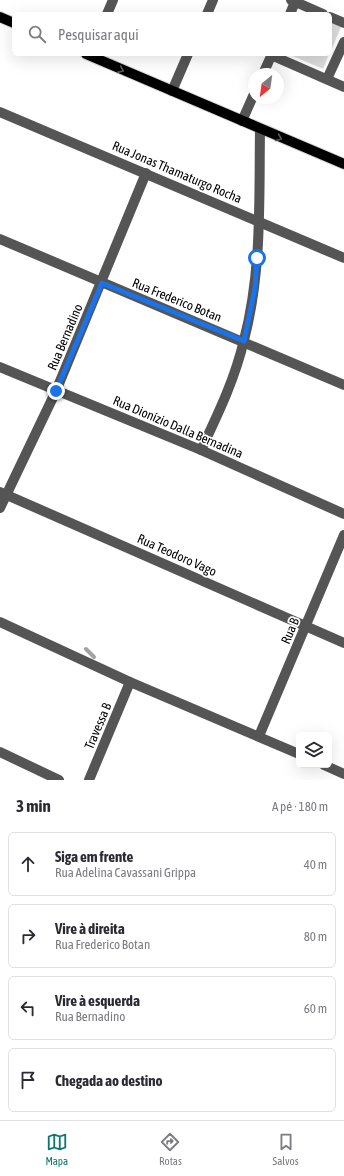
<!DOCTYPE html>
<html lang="pt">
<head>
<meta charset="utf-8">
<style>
	body { margin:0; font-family:"Asap Condensed",sans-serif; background:#f7f7f7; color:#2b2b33 }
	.controls { position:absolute; right:12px; bottom:12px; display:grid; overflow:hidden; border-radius:6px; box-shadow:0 4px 16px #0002 }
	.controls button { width:36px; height:36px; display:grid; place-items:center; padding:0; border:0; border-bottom:1px solid #e1e1e2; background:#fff; color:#2b2b33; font:20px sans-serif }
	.compass { position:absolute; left:248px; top:68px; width:36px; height:36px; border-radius:50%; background:#fff; box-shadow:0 4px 16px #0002; rotate:209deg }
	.stop { position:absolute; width:12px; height:12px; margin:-9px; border:3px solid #1a73e8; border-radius:50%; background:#fff }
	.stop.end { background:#1a73e8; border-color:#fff; box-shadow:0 1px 4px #0008 }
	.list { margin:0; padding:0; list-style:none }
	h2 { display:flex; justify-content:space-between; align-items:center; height:52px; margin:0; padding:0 16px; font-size:17px }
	h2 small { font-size:13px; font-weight:400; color:#7c7c81 }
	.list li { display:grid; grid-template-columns:26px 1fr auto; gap:12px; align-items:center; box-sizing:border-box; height:64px; margin:0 8px 8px; padding:0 8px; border:1px solid #e1e1e2; border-radius:6px }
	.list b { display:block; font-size:15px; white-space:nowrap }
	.list p { margin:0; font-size:13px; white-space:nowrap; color:#7c7c81 }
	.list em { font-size:13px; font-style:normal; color:#7c7c81 }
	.icon { flex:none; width:22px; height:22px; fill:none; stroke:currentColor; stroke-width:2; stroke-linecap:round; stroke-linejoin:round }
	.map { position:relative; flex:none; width:344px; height:780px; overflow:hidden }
	.search { position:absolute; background:#fff; box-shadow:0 4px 16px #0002; left:12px; right:12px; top:12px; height:44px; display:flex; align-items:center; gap:10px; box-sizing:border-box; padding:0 14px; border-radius:6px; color:#7c7c81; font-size:15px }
	.sheet { height:340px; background:#fff }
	nav { display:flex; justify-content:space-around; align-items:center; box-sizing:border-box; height:56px; border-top:1px solid #e1e1e2; background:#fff; font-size:11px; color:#7c7c81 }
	nav a { display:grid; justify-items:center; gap:2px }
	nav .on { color:#0f766e }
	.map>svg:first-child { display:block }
</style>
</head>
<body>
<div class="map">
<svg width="344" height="780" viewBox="0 0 344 780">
	<rect width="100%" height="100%" fill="#fff"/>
	<g fill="#dcdcdc">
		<polygon points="330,22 341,27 330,53"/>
		<polygon points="288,54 329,54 323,69"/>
	</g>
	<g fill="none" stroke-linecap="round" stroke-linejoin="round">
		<polyline stroke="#a3a3a3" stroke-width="4" points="86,649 94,657"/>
		<defs>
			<g id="major">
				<polyline points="0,17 14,23"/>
				<polyline points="86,54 344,164"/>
			</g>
		</defs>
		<use href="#major" stroke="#dbdbdb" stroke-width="12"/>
		<g stroke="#555" stroke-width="10">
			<polyline points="291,0 323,14"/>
			<polyline points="107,14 113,0"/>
			<polyline points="207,14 213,0"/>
			<polyline points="290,14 295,2"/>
			<polyline points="330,17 344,23"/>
			<polyline points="271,55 344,87"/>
			<polyline points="263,74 272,54"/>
			<polyline points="327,79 344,42"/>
			<polyline points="172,91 188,54"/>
			<polyline points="0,112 344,258"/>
			<polyline points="242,121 254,94"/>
			<polyline points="0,239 344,385"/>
			<polyline points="0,367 201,450 344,514"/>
			<path d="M 201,450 C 218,414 235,379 244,340 C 262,272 259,200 260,129"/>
			<polyline points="0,492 344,643"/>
			<polyline points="0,508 56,391 146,173"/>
			<polyline points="0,622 130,682 299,754"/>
			<polyline points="259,736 344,535"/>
			<polyline points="0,752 59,780"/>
			<polyline points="324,765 344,774"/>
			<polyline points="89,780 130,682"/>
		</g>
		<use href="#major" stroke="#000" stroke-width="10"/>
	</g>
	<defs><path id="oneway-chevron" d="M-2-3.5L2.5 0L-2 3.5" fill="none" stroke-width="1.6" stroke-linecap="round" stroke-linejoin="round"/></defs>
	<g stroke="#595959">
		<use href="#oneway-chevron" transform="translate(121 70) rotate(24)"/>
		<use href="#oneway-chevron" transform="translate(279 138) rotate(23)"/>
	</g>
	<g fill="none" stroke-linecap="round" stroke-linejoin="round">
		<polyline stroke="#1a73e8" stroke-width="5" points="56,391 102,283 244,341 255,288 257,258"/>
	</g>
	<g text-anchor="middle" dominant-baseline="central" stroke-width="3.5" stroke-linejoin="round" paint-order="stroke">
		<g font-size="13" fill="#000" stroke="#fff">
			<text transform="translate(177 172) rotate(23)">Rua Jonas Thamaturgo Rocha</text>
			<text transform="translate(177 300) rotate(22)">Rua Frederico Botan</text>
			<text transform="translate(65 337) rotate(-67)">Rua Bernadino</text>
			<text transform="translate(178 427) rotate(23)">Rua Dionízio Dalla Bernadina</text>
			<text transform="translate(177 555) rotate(24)">Rua Teodoro Vago</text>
			<text transform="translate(290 631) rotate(-67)">Rua B</text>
			<text transform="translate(98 726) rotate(-67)">Travessa B</text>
		</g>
	</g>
</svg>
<div class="controls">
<button><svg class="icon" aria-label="layers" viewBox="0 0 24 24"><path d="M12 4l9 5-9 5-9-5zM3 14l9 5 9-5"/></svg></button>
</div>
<svg class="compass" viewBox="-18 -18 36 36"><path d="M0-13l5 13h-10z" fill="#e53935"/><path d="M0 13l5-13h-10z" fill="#7c7c81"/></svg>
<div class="stop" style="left:257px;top:258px"></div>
<div class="stop end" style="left:56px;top:391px"></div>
<div class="search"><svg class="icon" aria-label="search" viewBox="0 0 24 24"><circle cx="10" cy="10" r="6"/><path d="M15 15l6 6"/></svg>Pesquisar aqui</div>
</div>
<section class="sheet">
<h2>3 min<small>A pé · 180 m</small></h2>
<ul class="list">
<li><svg class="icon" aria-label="ahead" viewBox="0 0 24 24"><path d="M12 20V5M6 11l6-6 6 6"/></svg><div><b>Siga em frente</b><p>Rua Adelina Cavassani Grippa</p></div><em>40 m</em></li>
<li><svg class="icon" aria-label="right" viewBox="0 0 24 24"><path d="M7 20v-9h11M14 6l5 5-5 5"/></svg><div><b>Vire à direita</b><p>Rua Frederico Botan</p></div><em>80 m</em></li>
<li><svg class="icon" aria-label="left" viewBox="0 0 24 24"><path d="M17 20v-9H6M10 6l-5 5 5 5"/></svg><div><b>Vire à esquerda</b><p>Rua Bernadino</p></div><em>60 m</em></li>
<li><svg class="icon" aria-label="arrive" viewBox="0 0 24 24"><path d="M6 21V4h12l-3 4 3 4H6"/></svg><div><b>Chegada ao destino</b></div></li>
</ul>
</section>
<nav>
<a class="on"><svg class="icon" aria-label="map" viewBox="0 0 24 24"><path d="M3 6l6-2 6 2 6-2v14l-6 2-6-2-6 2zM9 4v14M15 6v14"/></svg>Mapa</a>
<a><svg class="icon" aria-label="directions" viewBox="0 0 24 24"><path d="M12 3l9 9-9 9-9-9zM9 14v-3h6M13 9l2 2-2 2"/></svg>Rotas</a>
<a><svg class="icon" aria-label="saved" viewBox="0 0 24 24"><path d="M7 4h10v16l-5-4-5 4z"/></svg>Salvos</a>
</nav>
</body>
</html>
